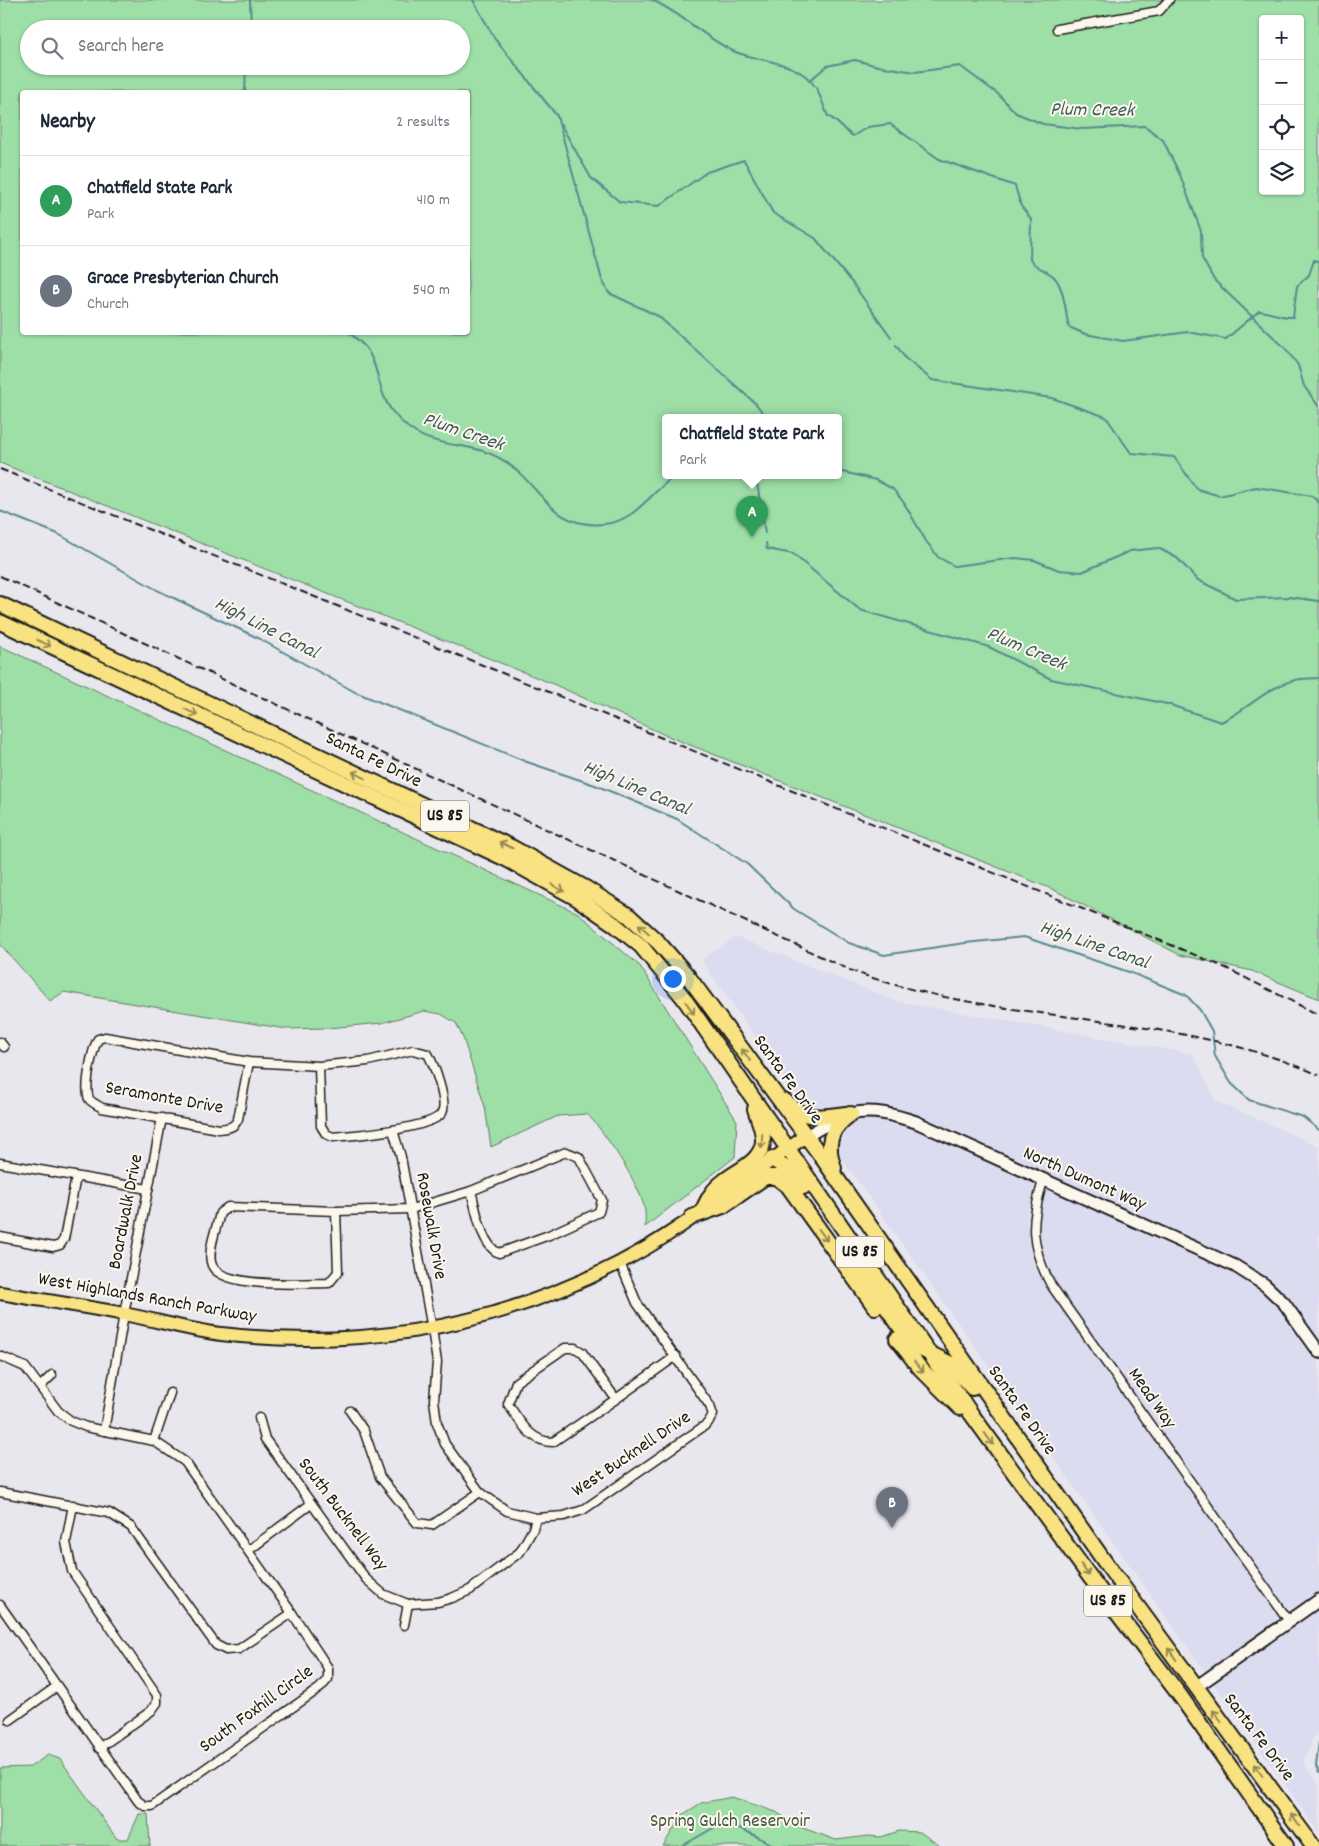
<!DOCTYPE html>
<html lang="en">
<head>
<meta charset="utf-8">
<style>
	body { margin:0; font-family:Dekko,sans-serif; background:#f2f2f3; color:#1f2937 }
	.controls { position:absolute; right:15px; top:15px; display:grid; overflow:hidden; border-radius:5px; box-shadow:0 1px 4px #0004 }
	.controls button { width:45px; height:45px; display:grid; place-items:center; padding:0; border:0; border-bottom:1px solid #e0e1e3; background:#fff; color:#1f2937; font:25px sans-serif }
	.you { position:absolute; left:672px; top:978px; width:18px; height:18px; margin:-12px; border:4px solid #fff; border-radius:50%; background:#1a73e8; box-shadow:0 0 0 8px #1a73e833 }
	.badge { display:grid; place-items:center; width:32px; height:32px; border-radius:50%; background:#2563eb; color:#fff; font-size:16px; font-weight:700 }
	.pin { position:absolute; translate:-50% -41px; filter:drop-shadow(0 1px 2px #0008) }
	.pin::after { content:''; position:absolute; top:26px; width:18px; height:15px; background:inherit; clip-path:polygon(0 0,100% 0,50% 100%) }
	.popup { position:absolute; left:662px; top:414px; width:180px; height:65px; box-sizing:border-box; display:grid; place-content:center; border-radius:5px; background:#fff; filter:drop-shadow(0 1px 4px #0005); font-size:16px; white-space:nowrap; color:#747a83 }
	.popup b { font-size:19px; color:#1f2937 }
	.popup::after { content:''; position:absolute; left:50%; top:100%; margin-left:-10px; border:10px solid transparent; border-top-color:#fff }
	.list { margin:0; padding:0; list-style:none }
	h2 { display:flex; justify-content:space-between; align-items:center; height:65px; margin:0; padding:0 20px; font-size:21px }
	h2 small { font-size:16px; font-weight:400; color:#747a83 }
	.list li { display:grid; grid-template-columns:32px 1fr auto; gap:15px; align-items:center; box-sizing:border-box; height:90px; padding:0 20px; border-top:1px solid #e0e1e3 }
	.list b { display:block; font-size:19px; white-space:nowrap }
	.list p { margin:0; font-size:16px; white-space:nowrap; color:#747a83 }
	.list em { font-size:16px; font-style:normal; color:#747a83 }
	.icon { flex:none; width:28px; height:28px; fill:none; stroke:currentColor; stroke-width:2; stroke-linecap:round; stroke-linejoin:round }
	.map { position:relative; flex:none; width:1319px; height:1846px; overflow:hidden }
	.search { position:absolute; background:#fff; box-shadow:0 1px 4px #0004; left:20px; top:20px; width:450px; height:55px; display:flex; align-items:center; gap:12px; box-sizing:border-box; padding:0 18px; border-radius:28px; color:#747a83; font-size:19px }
	.panel { position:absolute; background:#fff; box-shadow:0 1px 4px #0004; left:20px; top:90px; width:450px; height:245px; border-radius:5px }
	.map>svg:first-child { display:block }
</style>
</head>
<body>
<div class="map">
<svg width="1319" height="1846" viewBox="0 0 1319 1846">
	<rect width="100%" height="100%" fill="#e9e7ee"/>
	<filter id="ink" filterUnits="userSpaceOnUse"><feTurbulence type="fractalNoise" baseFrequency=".02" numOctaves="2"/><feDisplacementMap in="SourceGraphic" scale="10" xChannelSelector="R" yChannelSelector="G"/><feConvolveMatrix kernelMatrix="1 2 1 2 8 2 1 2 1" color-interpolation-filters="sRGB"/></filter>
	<g filter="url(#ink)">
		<polygon fill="#dcdcf0" points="736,937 897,1001 1193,1054 1216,1101 1319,1146 1319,1731 1313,1738 1303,1763 1319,1784 1319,1833 701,960"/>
		<g fill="#9edea7" stroke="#5d7d62" fill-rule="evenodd">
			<path d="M 0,0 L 1319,0 L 1319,999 L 1252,971 L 1180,955 L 1052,889 L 665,735 L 553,684 L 0,463 ZM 1263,19 L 1300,19 L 1300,191 L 1263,191 ZM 29,29 L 461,29 L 461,66 L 29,66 ZM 22,92 L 468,92 L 468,332 L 22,332 ZM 666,418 L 838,418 L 838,476 L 666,476 Z"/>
			<path d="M 0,646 L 578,913 L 640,966 L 737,1121 L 735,1157 L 645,1227 C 645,1221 646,1213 644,1207 C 639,1183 604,1131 587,1114 L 558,1116 L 491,1147 L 485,1107 L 463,1038 L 456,1023 L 441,1014 L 424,1011 L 382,1023 L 328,1028 L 286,1029 L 64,992 L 50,1001 L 0,944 Z"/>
			<polygon points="48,1755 60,1759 117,1839 128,1839 139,1814 148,1814 150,1846 0,1846 0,1768 30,1767"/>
			<polygon points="732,1797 776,1812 800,1827 836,1840 868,1836 881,1837 899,1831 920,1832 940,1846 663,1846 682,1815 701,1803"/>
		</g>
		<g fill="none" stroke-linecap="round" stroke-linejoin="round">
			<g stroke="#58898e" stroke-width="2">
				<polyline points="250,0 251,29"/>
				<polyline points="473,0 495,39 557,116 602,280 609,293 658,316 756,404 767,418"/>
				<path d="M 652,0 C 681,13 704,37 733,51 C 760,63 798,59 816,88 C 821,97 824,107 828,116 C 838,121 843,130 853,136 L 868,127 L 890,124 L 939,159 L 1015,186 L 1021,206 L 1031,219 L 1030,260 C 1037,269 1049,271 1055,278 C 1065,290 1065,312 1069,327 L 1085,334 L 1123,341 L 1188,332 L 1226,339 L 1259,311 C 1272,312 1282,318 1293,317 L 1297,286 L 1309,275 L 1314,260 L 1319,262"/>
				<polyline points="809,81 827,66 855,60 878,66 915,72 960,66 998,94 1016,113 1043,124 1082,129 1145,126 1163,140 1180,175 1201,231 1202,258 1214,280 1285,348 1298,365 1304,386 1319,407"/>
				<polyline points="245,92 246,66"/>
				<polyline points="561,125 591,178 620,202 659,206 707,172 744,160 773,213 815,238 853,284 891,337"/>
				<path d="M 349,332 C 354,337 361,342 366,348 C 379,365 378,393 392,411 C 427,457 466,435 506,462 C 542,486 550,529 604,524 C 637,521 650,492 675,476"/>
				<polyline points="896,345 905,358 932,380 1052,398 1106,417 1131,453 1174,457 1197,489 1220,496 1256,487 1312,496 1319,503"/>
				<polyline points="838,473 843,472 876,480 893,489 904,503 926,541 938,557 954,566 1015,558 1034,560 1059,570 1082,572 1130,551 1158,548 1177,558 1198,580 1236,599 1289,597 1319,601"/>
				<polyline points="756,476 765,533"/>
				<polyline points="798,476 826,476"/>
				<polyline points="0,511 58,534 159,591 258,638 355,692 527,762 595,785 677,819 747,864 794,909 849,943 884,955 965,943 1024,937 1129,972 1186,995 1200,1010 1212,1031 1215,1056 1231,1083 1249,1100 1303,1117 1319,1130"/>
				<path d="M 766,543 L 767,549 L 793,554 L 860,610 L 989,647 L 1051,679 L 1167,704 L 1221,722 C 1246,711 1266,688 1292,681 C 1300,678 1310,679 1319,678"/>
				<polyline points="1319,1743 1316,1766 1319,1773"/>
				<polyline points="682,1846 722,1823 742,1829 775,1846"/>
			</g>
			<defs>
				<g id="street">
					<polyline points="1057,29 1159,11 1169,0"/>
					<polyline points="0,1042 4,1047"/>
					<path d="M 249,1062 L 238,1119 C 234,1128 228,1128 219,1129 L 102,1108 C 98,1105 92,1103 89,1099 C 84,1087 92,1050 98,1039 L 105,1037 L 249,1062 L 319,1066 L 368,1061 L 413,1050 L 428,1054 C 434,1065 448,1102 442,1113 C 431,1129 354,1135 333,1137 L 326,1134 L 321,1126 L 319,1066"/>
					<polyline points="393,1130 401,1157 432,1329 437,1362 434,1400 437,1423 445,1444 480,1492 507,1511 536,1518 564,1516 583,1510 707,1424 713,1415 710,1406 637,1303 620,1263"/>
					<path d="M 566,1152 L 579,1157 L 602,1200 L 599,1212 L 549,1235 L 499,1253 C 481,1246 476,1208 471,1191 Z"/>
					<polyline points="0,1163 148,1189"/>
					<path d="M 1043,1181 C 1030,1223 1030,1246 1051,1285 L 1289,1621"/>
					<path d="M 228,1207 L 336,1211 L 338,1272 L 329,1283 C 307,1283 215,1290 211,1262 C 208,1248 217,1227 220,1213 Z"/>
					<polyline points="336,1211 411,1209 471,1191"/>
					<polyline points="0,1237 53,1247 60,1245 64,1239 76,1177"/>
					<path d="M 565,1348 L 575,1348 L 582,1352 L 616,1399 L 553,1442 C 530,1442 520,1421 508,1404 L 516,1382 Z"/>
					<polyline points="0,1356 25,1367 58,1411 71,1421 86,1427 154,1441 185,1462 292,1613 328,1668 328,1679 320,1688 152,1806 145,1806 138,1801 0,1605"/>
					<polyline points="41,1386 52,1375"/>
					<polyline points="616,1399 676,1356"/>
					<polyline points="350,1411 364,1431 380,1477 417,1523 432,1525 480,1492"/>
					<polyline points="259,1418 265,1439 366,1579 383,1594 408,1604 438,1602 452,1598 470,1590 520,1552 533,1529 536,1518"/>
					<polyline points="104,1431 124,1314 162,1118"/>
					<polyline points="154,1441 170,1393"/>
					<polyline points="0,1492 109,1513 131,1527 216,1645 226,1650 239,1649 292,1613"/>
					<polyline points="73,1505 66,1542 72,1571 157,1695 157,1703 151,1711 99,1748"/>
					<polyline points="249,1550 311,1504"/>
					<polyline points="404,1625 408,1604"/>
					<polyline points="10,1720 56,1687"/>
				</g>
				<g id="secondary">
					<path d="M 805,1137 C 851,1109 864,1105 916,1122 L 1235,1266 L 1265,1285 L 1284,1303 L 1319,1352"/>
					<polyline points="1196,1687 1319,1600"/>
				</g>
				<path id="primary" d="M 0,1293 C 41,1300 83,1306 124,1314 C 156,1320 188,1330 221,1334 C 361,1350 494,1328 619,1263 C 686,1229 743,1178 805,1137"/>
				<g id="highway">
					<polyline points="0,604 511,847 587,889 628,915 658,942 687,975 821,1156 1107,1565 1313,1846"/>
					<polyline points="0,622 506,859 578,899 614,924 641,946 683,997 972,1415 1090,1577 1181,1697 1286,1846"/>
					<path d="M 785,1101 C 804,1120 821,1118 846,1114"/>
					<polyline points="772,1159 793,1173 803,1187"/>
					<path d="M 834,1168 C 825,1144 830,1128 851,1114"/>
					<path d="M 703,1210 C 708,1199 713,1189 723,1182 C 737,1170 764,1161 763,1139 C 763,1129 758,1119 755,1109"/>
					<polyline points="692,1217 723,1206 765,1177 776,1177 788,1186 875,1307"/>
					<polyline points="856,1264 913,1345 951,1364 972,1388"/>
					<polyline points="897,1339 920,1368 960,1408"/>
				</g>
			</defs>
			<use href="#street" stroke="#1c1c1c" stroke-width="11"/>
			<use href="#secondary" stroke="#1c1c1c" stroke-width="15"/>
			<use href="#primary" stroke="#1c1c1c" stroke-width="16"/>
			<use href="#highway" stroke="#1c1c1c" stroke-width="18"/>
			<use href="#street" stroke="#fbf7ec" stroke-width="8"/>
			<use href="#secondary" stroke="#fbf7ec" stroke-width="11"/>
			<use href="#primary" stroke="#f8e281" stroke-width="12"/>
			<use href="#highway" stroke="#f8e281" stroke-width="14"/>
			<g stroke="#1c1c1c" stroke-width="2" stroke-dasharray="8 4" stroke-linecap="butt">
				<polyline points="0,469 1164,942 1226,968 1319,1015"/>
				<path d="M 0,576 L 850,970 C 1001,1027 1171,1009 1319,1075"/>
			</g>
		</g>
		<defs><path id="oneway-shaft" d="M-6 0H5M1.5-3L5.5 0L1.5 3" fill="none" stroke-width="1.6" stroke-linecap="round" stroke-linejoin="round" transform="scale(1.25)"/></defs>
		<g stroke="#958954">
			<use href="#oneway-shaft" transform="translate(44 643) rotate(25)"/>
			<use href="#oneway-shaft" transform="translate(191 712) rotate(25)"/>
			<use href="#oneway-shaft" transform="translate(359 775) rotate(-154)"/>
			<use href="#oneway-shaft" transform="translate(506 845) rotate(-154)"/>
			<use href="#oneway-shaft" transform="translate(558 888) rotate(29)"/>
			<use href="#oneway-shaft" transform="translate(644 929) rotate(-138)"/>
			<use href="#oneway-shaft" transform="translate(690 1008) rotate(55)"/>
			<use href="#oneway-shaft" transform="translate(746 1055) rotate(-125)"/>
			<use href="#oneway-shaft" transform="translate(762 1141) rotate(91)"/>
			<use href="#oneway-shaft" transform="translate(823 1235) rotate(54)"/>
			<use href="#oneway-shaft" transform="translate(919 1367) rotate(49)"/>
			<use href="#oneway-shaft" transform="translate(989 1439) rotate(54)"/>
			<use href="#oneway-shaft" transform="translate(1085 1570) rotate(54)"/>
			<use href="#oneway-shaft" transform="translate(1172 1654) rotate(-126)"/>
			<use href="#oneway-shaft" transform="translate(1217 1716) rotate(-127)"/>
			<use href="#oneway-shaft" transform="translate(1258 1770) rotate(-127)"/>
			<use href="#oneway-shaft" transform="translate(1295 1820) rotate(-125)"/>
		</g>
	</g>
	<g text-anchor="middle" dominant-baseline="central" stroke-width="4" stroke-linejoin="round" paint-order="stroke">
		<g fill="#fbf7ec" stroke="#5f5e5a" stroke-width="1">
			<rect x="421" y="800.5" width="48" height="31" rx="4"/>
			<rect x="836" y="1236.5" width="48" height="31" rx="4"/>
			<rect x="1084" y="1585.5" width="48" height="31" rx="4"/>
		</g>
		<g font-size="18" font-weight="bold" fill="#1c1c1c">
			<text x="445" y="816">US 85</text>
			<text x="860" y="1252">US 85</text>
			<text x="1108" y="1601">US 85</text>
		</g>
		<g font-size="19" fill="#1c1c1c" stroke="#fbf7ec">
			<text transform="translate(373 761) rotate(26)">Santa Fe Drive</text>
			<text transform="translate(787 1080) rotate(54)">Santa Fe Drive</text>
			<text transform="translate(164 1099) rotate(10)">Seramonte Drive</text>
			<text transform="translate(1084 1180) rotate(24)">North Dumont Way</text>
			<text transform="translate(127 1212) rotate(-79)">Boardwalk Drive</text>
			<text transform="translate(430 1226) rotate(80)">Rosewalk Drive</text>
			<text transform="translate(147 1299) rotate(10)">West Highlands Ranch Parkway</text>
			<text transform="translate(1151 1399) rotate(55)">Mead Way</text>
			<text transform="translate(1021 1411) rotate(55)">Santa Fe Drive</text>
			<text transform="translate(632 1455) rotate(-34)">West Bucknell Drive</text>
			<text transform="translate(342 1515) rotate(53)">South Bucknell Way</text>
			<text transform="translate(257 1710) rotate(-36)">South Foxhill Circle</text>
			<text transform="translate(1258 1738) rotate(53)">Santa Fe Drive</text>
		</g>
		<g font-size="19" fill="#435646" stroke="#fbf7ec">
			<text x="730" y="1822">Spring Gulch Reservoir</text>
		</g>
		<g font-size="20" font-style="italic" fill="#3f5b5e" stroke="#fbf7ec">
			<text transform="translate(1092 111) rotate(1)">Plum Creek</text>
			<text transform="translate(463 433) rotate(19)">Plum Creek</text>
			<text transform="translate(266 629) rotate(27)">High Line Canal</text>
			<text transform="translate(1026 650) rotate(23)">Plum Creek</text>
			<text transform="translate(636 789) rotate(23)">High Line Canal</text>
			<text transform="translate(1094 946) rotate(19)">High Line Canal</text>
		</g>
	</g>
</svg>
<div class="controls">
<button>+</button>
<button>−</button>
<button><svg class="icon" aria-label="locate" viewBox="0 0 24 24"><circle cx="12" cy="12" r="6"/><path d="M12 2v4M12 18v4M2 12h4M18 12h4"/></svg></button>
<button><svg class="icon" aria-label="layers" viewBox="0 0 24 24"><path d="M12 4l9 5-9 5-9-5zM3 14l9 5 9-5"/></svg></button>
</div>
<div class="you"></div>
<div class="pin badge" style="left:752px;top:537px;background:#2e9e5b">A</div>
<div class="popup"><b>Chatfield State Park</b>Park</div>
<div class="pin badge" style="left:892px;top:1528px;background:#6b7280">B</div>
<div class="search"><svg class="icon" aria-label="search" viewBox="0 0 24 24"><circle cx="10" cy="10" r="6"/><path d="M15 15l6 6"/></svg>Search here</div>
<section class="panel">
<h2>Nearby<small>2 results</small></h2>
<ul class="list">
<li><span class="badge" style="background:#2e9e5b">A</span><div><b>Chatfield State Park</b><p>Park</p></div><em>410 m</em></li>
<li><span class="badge" style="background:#6b7280">B</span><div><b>Grace Presbyterian Church</b><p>Church</p></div><em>540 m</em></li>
</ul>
</section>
</div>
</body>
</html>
